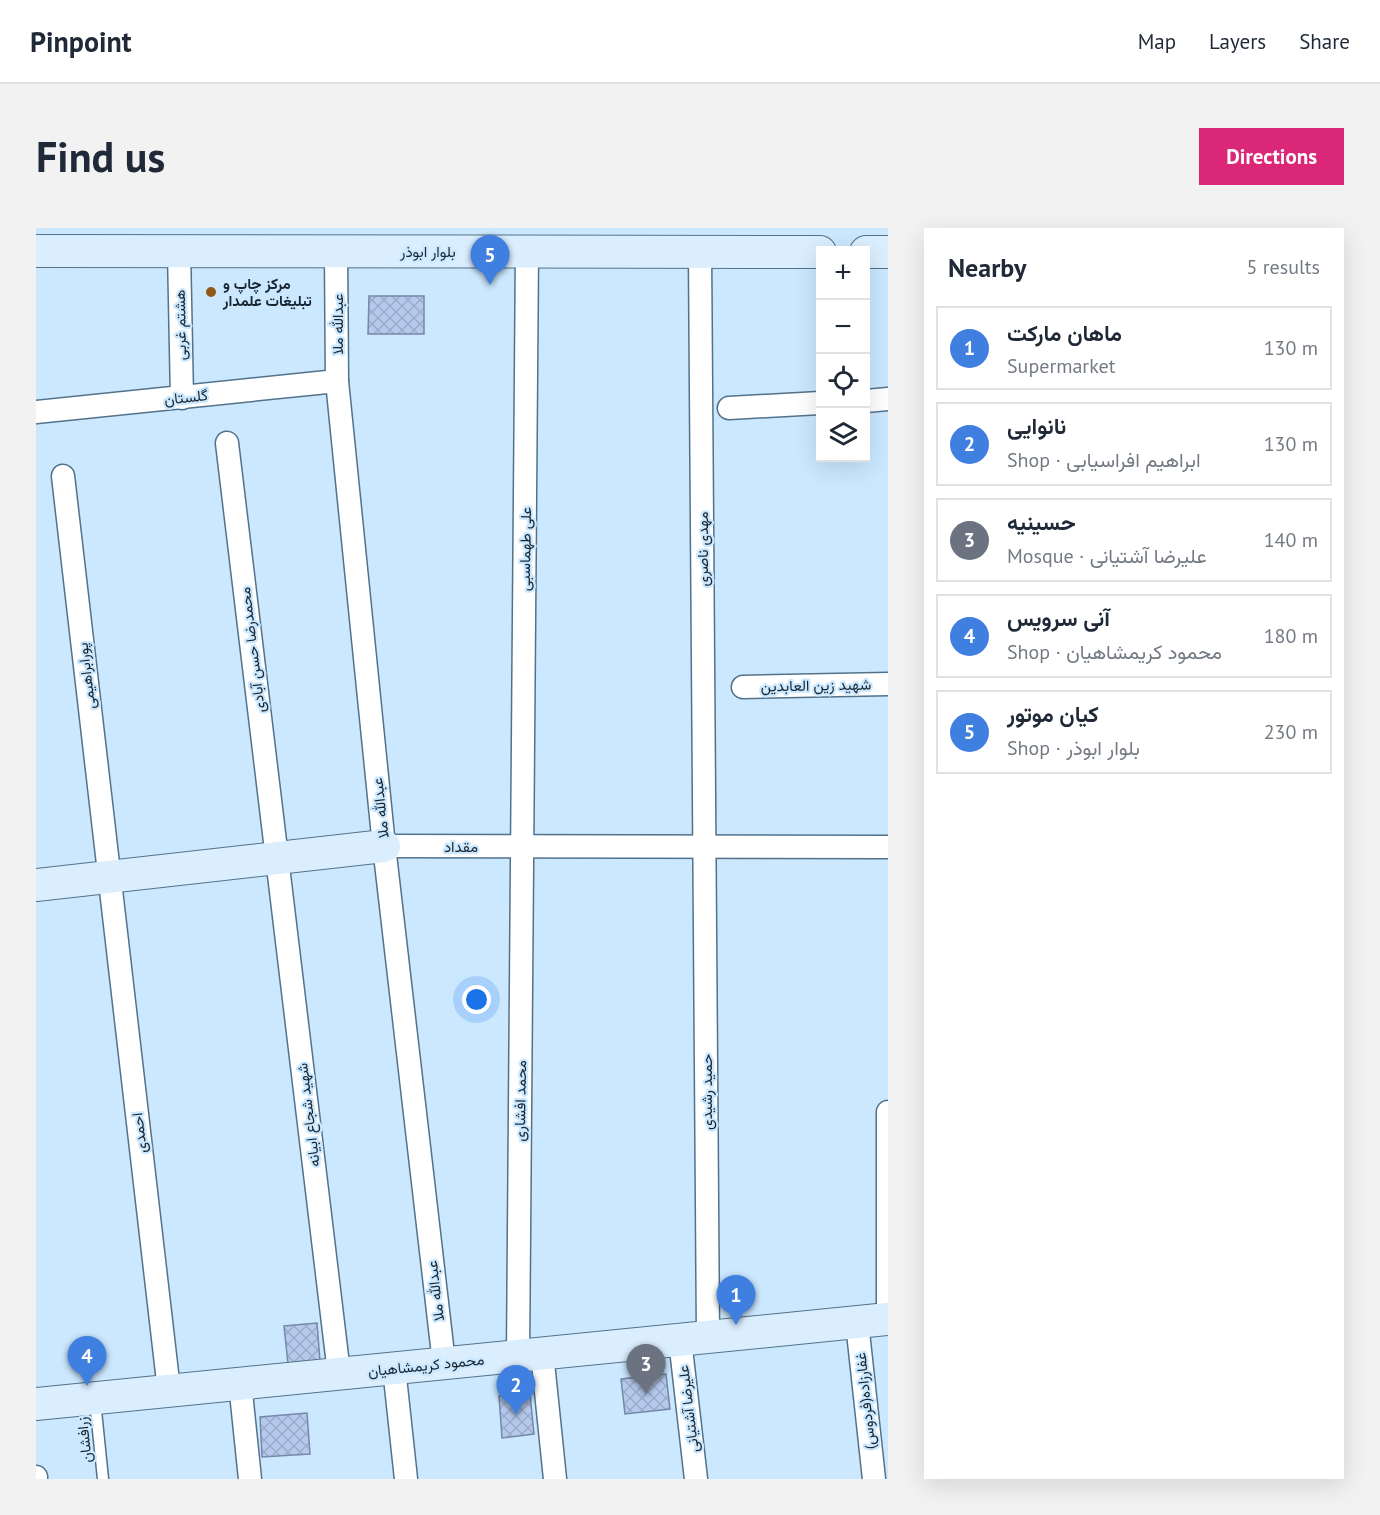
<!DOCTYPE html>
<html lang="en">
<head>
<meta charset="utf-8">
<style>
	body { margin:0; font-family:"PT Sans",Vazirmatn,sans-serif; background:#f2f2f3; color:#1f2937 }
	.controls { position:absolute; right:18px; top:18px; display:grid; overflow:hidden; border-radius:0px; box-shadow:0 6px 24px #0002 }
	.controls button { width:54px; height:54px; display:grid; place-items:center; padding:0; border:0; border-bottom:2px solid #e0e1e3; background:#fff; color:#1f2937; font:30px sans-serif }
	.you { position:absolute; left:441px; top:772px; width:21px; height:21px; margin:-15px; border:4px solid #fff; border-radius:50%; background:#1a73e8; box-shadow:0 0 0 9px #1a73e833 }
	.badge { display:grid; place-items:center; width:39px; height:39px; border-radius:50%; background:#db2777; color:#fff; font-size:20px; font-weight:700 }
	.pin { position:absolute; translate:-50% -50px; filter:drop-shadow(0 2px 3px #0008) }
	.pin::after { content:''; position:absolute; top:32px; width:21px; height:18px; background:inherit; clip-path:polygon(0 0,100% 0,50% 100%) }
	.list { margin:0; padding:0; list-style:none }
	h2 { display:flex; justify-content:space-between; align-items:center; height:78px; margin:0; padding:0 24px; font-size:26px }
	h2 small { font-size:20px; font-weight:400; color:#747a83 }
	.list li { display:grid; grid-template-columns:39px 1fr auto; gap:18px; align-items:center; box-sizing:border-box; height:84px; margin:0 12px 12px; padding:0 12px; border:2px solid #e0e1e3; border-radius:0px }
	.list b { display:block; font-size:22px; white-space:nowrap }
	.list p { margin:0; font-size:20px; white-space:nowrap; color:#747a83 }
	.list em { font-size:20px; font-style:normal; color:#747a83 }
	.icon { flex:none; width:33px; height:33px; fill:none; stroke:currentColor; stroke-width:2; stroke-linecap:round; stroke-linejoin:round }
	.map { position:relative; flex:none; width:852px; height:1251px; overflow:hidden; border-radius:0px }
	header { display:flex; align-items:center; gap:36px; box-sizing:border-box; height:84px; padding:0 30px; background:#fff; border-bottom:2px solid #e0e1e3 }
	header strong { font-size:28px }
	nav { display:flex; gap:33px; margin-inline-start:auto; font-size:21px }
	.intro { display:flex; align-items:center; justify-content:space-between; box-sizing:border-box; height:144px; padding:0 36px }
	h1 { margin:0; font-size:42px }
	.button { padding:15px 27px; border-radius:0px; background:#db2777; color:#fff; font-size:21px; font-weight:700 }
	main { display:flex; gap:36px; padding:0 36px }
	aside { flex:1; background:#fff; border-radius:0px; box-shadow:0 6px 24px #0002 }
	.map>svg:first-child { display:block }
</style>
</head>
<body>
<header>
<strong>Pinpoint</strong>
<nav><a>Map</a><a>Layers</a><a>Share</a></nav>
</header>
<div class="intro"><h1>Find us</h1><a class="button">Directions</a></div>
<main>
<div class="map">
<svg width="852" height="1251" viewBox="0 0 852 1251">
	<defs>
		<pattern id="building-cross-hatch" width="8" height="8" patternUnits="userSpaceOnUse" patternTransform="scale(1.5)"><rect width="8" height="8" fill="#b5c9ec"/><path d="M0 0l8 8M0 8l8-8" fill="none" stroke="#9baccb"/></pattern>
	</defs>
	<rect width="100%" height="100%" fill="#cbe8ff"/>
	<g fill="url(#building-cross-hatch)" stroke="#7688a9" stroke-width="1.5">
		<polygon points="333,68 388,68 388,106 332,106"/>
		<polygon points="281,1095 284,1133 252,1136 248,1098"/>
		<polygon points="630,1146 634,1181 589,1186 585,1151"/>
		<polygon points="494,1166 498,1206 466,1210 463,1168"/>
		<polygon points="271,1185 274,1226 226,1229 224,1189"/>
	</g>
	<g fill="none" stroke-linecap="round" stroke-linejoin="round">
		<defs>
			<polyline id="lane" points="59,1173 67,1251"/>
			<g id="street">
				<polyline points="143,23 146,170"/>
				<polyline points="300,23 301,153 348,618 408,1135"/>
				<polyline points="664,24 672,1109"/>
				<polyline points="830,173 852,171"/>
				<polyline points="693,180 784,175"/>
				<polyline points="0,184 301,153"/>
				<polyline points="191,215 303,1145"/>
				<polyline points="27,248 133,1162"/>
				<polyline points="707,459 852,456"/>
				<polyline points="348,618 852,619"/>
				<polyline points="852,1091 852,884"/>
				<polyline points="821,1095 838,1251"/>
				<polyline points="644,1112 660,1251"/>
				<polyline points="506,1125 519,1251"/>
				<polyline points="482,1128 491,23"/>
				<polyline points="358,1140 370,1251"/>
				<polyline points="204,1155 214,1251"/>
				<polyline points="0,1249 0,1251"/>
			</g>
			<g id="secondary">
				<polyline points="0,23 784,24"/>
				<polyline points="830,24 852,24"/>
				<polyline points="0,657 348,618"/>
				<polyline points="0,1176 852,1091"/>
			</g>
		</defs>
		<use href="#lane" stroke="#52728b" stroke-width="13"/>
		<use href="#street" stroke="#52728b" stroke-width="25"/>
		<use href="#secondary" stroke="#52728b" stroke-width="34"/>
		<use href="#lane" stroke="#fff" stroke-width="10"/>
		<use href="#street" stroke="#fff" stroke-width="22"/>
		<use href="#secondary" stroke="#daeefe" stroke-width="32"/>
	</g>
	<circle fill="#925716" stroke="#cbe8ff" stroke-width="2" cx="175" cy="64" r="6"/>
	<g text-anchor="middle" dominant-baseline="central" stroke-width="4.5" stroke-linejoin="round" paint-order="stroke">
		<g font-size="15" fill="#192631" stroke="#cbe8ff">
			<text x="392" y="23">بلوار ابوذر</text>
			<text transform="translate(301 96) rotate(-90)">عبدالله ملا</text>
			<text transform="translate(144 97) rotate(-91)">هشتم غربی</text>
			<text transform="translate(150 169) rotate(-6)">گلستان</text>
			<text transform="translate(489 321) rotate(-89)">علی طهماسبی</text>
			<text transform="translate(666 321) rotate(-90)">مهدی ناصری</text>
			<text transform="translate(216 422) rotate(-97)">محمدرضا حسن آبادی</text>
			<text transform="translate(50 448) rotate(-97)">پورابراهیمی</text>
			<text transform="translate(780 457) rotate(-1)">شهید زین العابدین</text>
			<text transform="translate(344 580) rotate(-96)">عبدالله ملا</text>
			<text x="425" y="618">مقداد</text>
			<text transform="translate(670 864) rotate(-90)">حمید رشیدی</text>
			<text transform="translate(484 873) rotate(-89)">محمد افشاری</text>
			<text transform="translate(272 887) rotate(-97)">شهید شجاع ابیانه</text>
			<text transform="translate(103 905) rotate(-97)">احمدی</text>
			<text transform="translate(399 1063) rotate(-97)">عبدالله ملا</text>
			<text transform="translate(390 1137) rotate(-6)">محمود کریمشاهیان</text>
			<text transform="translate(829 1173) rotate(-96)">غفارزاده(فردوس)</text>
			<text transform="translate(652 1181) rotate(-97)">علیرضا آشتیانی</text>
			<text transform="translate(48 1212) rotate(-96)">زرافشان</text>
		</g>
		<g font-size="15" font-weight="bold" fill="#192631" stroke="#cbe8ff" text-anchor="start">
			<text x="187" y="55">مرکز چاپ و<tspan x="187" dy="17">تبلیغات علمدار</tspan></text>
		</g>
	</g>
</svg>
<div class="controls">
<button>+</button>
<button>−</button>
<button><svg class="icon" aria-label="locate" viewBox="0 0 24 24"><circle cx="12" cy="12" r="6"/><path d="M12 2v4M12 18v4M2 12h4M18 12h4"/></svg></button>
<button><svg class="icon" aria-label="layers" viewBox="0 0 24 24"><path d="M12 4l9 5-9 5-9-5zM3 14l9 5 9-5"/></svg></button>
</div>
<div class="you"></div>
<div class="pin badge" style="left:700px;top:1097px;background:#3f7fe0">1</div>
<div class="pin badge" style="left:480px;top:1187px;background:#3f7fe0">2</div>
<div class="pin badge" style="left:610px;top:1166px;background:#6b7280">3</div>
<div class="pin badge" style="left:51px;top:1158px;background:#3f7fe0">4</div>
<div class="pin badge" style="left:454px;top:57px;background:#3f7fe0">5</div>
</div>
<aside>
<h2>Nearby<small>5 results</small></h2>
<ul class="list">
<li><span class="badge" style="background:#3f7fe0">1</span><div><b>ماهان مارکت</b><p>Supermarket</p></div><em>130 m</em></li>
<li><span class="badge" style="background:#3f7fe0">2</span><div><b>نانوایی</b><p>Shop · ابراهیم افراسیابی</p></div><em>130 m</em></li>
<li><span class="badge" style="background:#6b7280">3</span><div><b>حسینیه</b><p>Mosque · علیرضا آشتیانی</p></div><em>140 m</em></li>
<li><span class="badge" style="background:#3f7fe0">4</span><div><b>آنی سرویس</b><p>Shop · محمود کریمشاهیان</p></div><em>180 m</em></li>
<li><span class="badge" style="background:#3f7fe0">5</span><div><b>کیان موتور</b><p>Shop · بلوار ابوذر</p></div><em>230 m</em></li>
</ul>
</aside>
</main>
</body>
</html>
